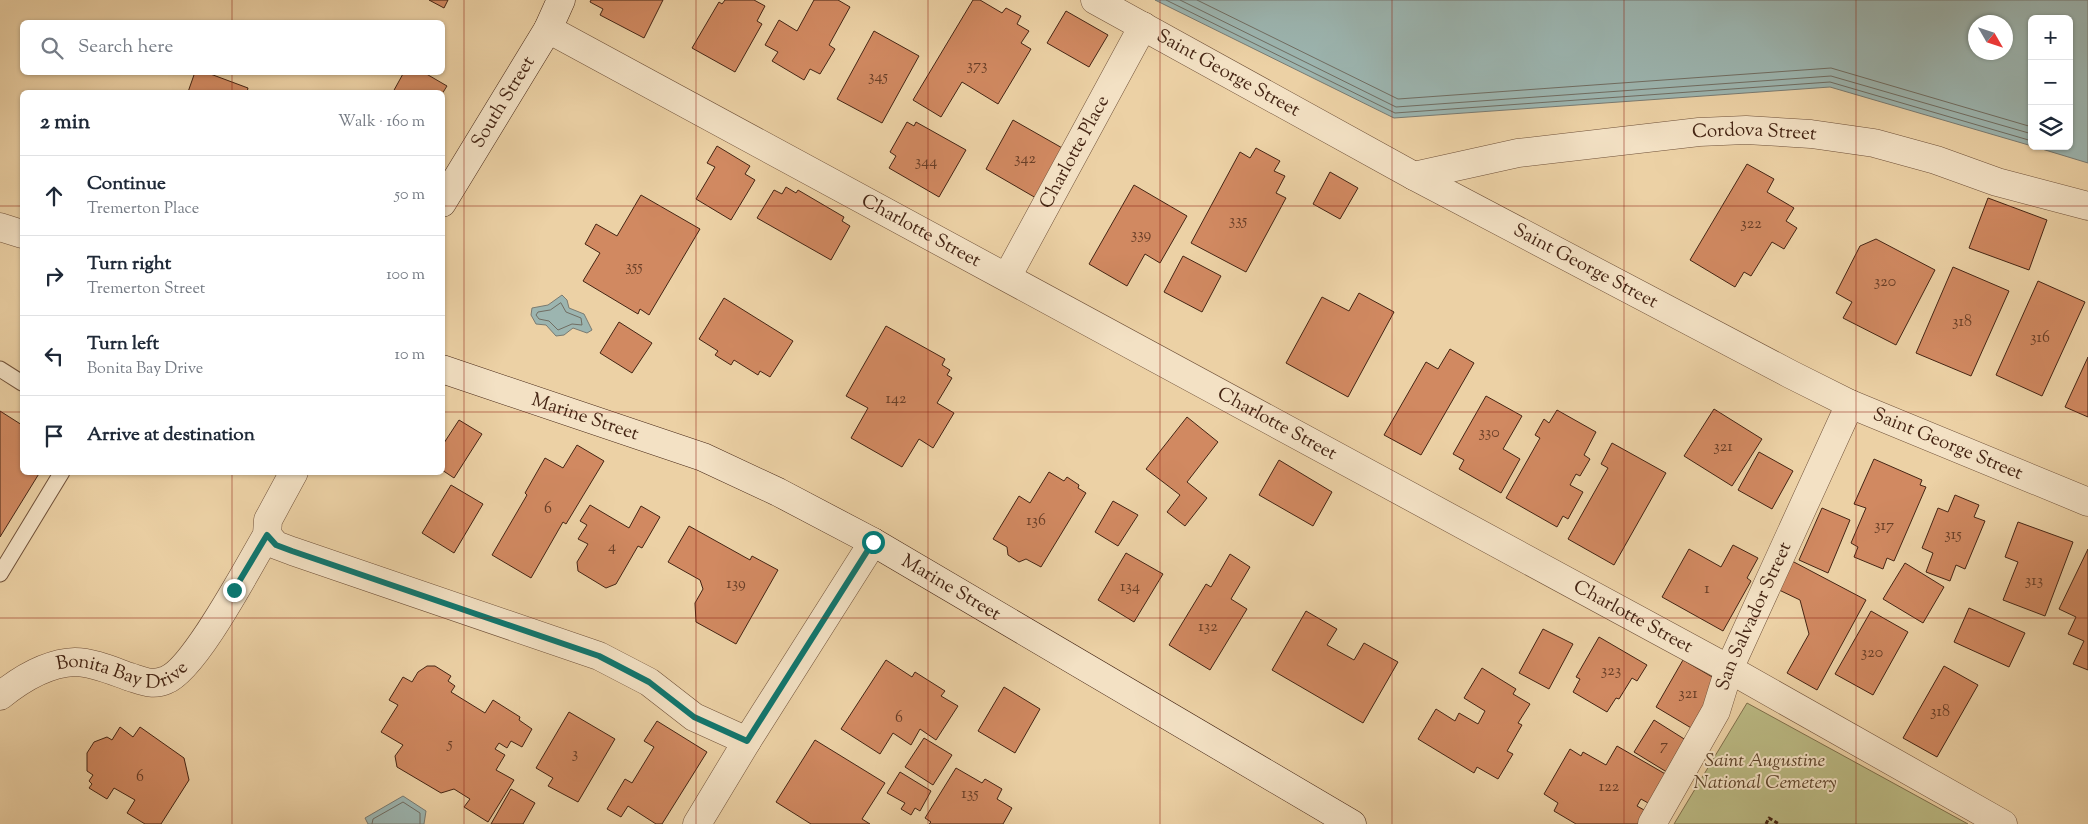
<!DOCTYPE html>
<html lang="en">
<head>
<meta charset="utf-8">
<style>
	body { margin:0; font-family:"Sorts Mill Goudy",serif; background:#f6f6f7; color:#1f2937 }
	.controls { position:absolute; right:15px; top:15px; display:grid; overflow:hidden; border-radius:8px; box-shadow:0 1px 4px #0004 }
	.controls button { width:45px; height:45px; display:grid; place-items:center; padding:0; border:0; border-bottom:1px solid #e0e1e3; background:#fff; color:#1f2937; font:25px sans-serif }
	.compass { position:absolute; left:1968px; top:15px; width:45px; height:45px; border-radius:50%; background:#fff; box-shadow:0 1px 4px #0004; rotate:129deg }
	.stop { position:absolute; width:15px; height:15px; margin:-11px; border:4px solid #0f766e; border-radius:50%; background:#fff }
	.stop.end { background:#0f766e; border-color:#fff; box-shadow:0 1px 5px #0008 }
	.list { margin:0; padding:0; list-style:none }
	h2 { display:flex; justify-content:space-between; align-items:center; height:65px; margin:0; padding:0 20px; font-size:21px }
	h2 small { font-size:16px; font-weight:400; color:#747a83 }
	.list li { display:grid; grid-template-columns:32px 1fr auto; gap:15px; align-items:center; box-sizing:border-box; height:80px; padding:0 20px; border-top:1px solid #e0e1e3 }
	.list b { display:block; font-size:19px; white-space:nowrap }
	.list p { margin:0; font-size:16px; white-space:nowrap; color:#747a83 }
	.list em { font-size:16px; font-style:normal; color:#747a83 }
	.icon { flex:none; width:28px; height:28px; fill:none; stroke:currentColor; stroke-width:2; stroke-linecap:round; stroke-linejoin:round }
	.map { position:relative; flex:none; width:2088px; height:824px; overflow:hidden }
	.search { position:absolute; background:#fff; box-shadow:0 1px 4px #0004; left:20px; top:20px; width:425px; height:55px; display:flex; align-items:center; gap:12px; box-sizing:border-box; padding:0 18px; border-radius:8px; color:#747a83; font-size:19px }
	.panel { position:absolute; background:#fff; box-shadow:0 1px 4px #0004; left:20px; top:90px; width:425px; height:385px; border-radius:8px }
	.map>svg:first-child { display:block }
</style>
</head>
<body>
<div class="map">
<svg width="2088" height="824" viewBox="0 0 2088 824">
	<rect width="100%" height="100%" fill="#ecd1a5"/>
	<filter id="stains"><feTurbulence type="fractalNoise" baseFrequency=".004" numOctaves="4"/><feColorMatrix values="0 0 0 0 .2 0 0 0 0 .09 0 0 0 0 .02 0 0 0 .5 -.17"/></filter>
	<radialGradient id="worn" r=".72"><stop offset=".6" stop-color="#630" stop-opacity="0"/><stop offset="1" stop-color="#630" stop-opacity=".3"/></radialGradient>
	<polygon fill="#bbba84" stroke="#80704c" points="1747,703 1968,824 1674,824"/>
	<g fill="#9cb5b0" stroke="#797b72" fill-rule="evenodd">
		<path d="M 1155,0 L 2088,0 L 2088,163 L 2032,146 L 2069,146 L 2069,19 L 2032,19 L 2032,146 L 1830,87 L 1394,118 ZM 2006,22 L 2006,52 L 1976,52 L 1976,22 Z"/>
		<polygon points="562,295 567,300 569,308 584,314 592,330 587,333 573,328 564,335 556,336 546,325 536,324 531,315 532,308 548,305"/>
		<polygon points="403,796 426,811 424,824 368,824 365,818"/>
	</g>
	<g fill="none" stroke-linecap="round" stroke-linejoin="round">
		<g stroke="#706d62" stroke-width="1">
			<polyline points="1166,0 1395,113 1830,82 2032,141"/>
			<polyline points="1180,0 1396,107 1831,76 2032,134"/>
			<polyline points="1197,0 1398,99 1831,68 2032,127"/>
			<polygon points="561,303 566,312 581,318 582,325 572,324 558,330 549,321 539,319 536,315 538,312 550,310"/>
			<polyline points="372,824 373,819 403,802 420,813 420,824"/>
		</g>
	</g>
	<g fill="#d18961" stroke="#452514">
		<polygon points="429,0 448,0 444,8"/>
		<polygon points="591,0 663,0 644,38 600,15 603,9 590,2"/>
		<polygon points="725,0 754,0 765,6 757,21 762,24 735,72 692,48 719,2 722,4"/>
		<polygon points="814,0 838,0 850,7 829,45 835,49 820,74 810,69 804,80 772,61 778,52 765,45 779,20 797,31"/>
		<polygon points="973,0 980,0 1002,13 1006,8 1021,16 1017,24 1029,31 1021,43 1031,49 998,104 962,82 941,117 913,100"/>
		<polygon points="1066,11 1108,35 1089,67 1047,43"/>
		<polygon points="874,31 919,56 882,123 837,99"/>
		<polygon points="195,72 205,72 248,88 247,92 188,92"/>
		<polygon points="404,72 423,72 447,86 442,94 393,92"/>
		<polygon points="1013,120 1064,149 1036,198 986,169"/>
		<polygon points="907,122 914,126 916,122 966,150 939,197 889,168 896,156 890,152"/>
		<polygon points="717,146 750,166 745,174 755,180 731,220 696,199 715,167 707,163"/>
		<polygon points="1256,148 1280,161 1274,171 1285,176 1276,193 1286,198 1246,272 1191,243 1240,152 1250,158"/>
		<polygon points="1747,164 1774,179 1767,192 1794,208 1786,221 1797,228 1784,249 1772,242 1751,276 1744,272 1735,287 1690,260"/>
		<polygon points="1330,172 1358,188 1340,219 1313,204"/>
		<polygon points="1134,185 1187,216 1160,263 1145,254 1127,286 1089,264"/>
		<polygon points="786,187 796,193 798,190 844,217 842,221 850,226 831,260 757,218 774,190 782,194"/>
		<polygon points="641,195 700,229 649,315 640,309 638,314 583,281 600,253 585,244 596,224 617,236"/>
		<polygon points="1988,198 2047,220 2029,270 1969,248"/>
		<polygon points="1876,239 1935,270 1896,345 1843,318 1852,302 1836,293 1860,246"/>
		<polygon points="1183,256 1221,276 1202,312 1164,292"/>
		<polygon points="1953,267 2009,291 1971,376 1916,353"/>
		<polygon points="2038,281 2085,302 2042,396 1996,375"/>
		<polygon points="1359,293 1394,312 1348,397 1286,363 1322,297 1349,311"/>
		<polygon points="724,298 793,341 770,377 760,371 758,375 734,360 731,365 715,355 718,351 699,339"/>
		<polygon points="619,322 652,343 632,373 600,353"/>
		<polygon points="886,326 945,359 942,365 950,370 947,375 952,378 937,403 954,413 933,448 919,439 902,467 851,438 868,408 846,396"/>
		<polygon points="1450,349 1474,363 1421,455 1384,435 1426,362 1438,369"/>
		<polygon points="2088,357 2088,417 2065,407"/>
		<polygon points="1486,396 1522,416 1503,449 1520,459 1501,493 1459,469 1464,460 1453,454"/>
		<polygon points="1714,409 1762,439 1732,486 1684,456"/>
		<polygon points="1557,410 1596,432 1584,455 1590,459 1580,476 1576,474 1570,485 1583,492 1568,519 1563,516 1557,527 1506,498 1540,438 1535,435 1544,419 1549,423"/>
		<polygon points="0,411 22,425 22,472 40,472 0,537"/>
		<polygon points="1187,417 1218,442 1187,482 1207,498 1185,526 1167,512 1180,495 1146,469"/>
		<polygon points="459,420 482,434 454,478 442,470 442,446"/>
		<polygon points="1612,443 1666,473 1614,565 1568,539 1608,468 1601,464"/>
		<polygon points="577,445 604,461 566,524 563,522 531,578 492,555 527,495 525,493 545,458 563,468"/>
		<polygon points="1759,452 1793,471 1772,509 1738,490"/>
		<polygon points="1874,459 1922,480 1920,485 1926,487 1894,561 1887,558 1883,569 1854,557 1858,547 1851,543 1866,508 1854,504"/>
		<polygon points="1279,460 1332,492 1313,526 1259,495"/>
		<polygon points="1049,472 1064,481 1067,477 1079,485 1078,488 1086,493 1041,567 1026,559 1019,562 1008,555 1007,547 993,539 1019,496 1030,503"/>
		<polygon points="451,485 483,504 454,553 422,533"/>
		<polygon points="1955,495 1979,505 1974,517 1985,521 1965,569 1956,565 1950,581 1926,572 1933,553 1922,548 1938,508 1948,512"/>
		<polygon points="1113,501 1138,515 1118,546 1095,532"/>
		<polygon points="590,505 629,528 641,506 660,517 642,548 638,546 616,584 606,588 578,571 577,562 588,544 578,539 587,525 580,521"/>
		<polygon points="1822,508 1850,520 1828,573 1799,560"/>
		<polygon points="2018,522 2073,542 2045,616 2003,600 2018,562 2005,557"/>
		<polygon points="689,526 750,560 752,556 778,570 736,644 696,622 695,603 703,589 700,580 668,562"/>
		<polygon points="1733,545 1758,558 1747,578 1751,581 1723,631 1662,597 1689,549 1721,567"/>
		<polygon points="2088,549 2088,670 2073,664 2084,641 2068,634 2076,617 2059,609"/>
		<polygon points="1126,553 1163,574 1134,622 1098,600"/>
		<polygon points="1230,554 1250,567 1231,599 1247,609 1210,670 1169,645 1206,584 1211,587"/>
		<polygon points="1792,561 1866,600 1817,690 1787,673 1809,634 1800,600 1777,589"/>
		<polygon points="1905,563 1944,587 1923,623 1883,599"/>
		<polygon points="1969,608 2025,633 2009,667 1954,642"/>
		<polygon points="1306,611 1337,629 1327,645 1354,660 1364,643 1398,662 1363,723 1272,670"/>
		<polygon points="1871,611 1908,632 1873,695 1835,674"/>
		<polygon points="1543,629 1573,644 1549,689 1519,673"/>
		<polygon points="1599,637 1647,665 1637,681 1632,678 1619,699 1616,698 1607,712 1573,692 1580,679 1576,677"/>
		<polygon points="886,660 912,677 915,672 945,691 941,696 958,706 936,740 920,729 911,745 893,733 880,754 841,729"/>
		<polygon points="1683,660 1721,682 1698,732 1656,707"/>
		<polygon points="427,666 435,666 451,676 448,681 455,686 451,692 485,713 493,700 520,717 519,720 532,729 522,747 511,741 507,748 499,743 495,749 505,755 496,770 514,780 488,822 464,807 470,799 454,789 441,793 397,767 395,756 403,745 381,732 398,705 389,700 403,677 412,682 418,672"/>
		<polygon points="1944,666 1978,685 1937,757 1903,738"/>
		<polygon points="1482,668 1516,689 1513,694 1530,704 1518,723 1522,725 1507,751 1513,754 1498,779 1477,767 1474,773 1418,739 1436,709 1455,721 1459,713 1478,724 1485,711 1464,698"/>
		<polygon points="1004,687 1040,709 1015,753 978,731"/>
		<polygon points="569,712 615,739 578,802 548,786 553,778 536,768"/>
		<polygon points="1654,720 1689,742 1670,774 1634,752"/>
		<polygon points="657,721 707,752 662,824 656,824 628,806 621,817 607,809 625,779 632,783 654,747 644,741"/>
		<polygon points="120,727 133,737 140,727 184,758 189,780 161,824 145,824 127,813 135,800 114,788 107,799 89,788 92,784 89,781 93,775 87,771 87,753 94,742 107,737 112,740"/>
		<polygon points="924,738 952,755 933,785 905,767"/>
		<polygon points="815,740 885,783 862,819 870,824 811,824 776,802"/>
		<polygon points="1617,746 1674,779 1657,808 1641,799 1637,806 1653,815 1648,824 1576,824 1554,811 1558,803 1544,794 1570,749 1581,756 1583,752 1606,765"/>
		<polygon points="956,768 982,783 985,779 1002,789 997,799 1012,808 1003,824 929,824 931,822 925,818"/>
		<polygon points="900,772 931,791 920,811 915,808 911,815 901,809 905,803 887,793"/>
		<polygon points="511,789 535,803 523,824 491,824"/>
	</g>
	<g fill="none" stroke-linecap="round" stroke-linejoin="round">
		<defs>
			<g id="lane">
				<polyline points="0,369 22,383"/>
				<polyline points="0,574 62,472"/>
			</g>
			<g id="street">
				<path id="s1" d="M 1095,0 L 1414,176 L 1790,374 L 1850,404 L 2088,502"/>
				<path id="s2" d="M 548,29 L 1729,669 L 2003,824"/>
				<path id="s3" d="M 1414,176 L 1518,153 L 1699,132 L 1746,130 L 1811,134 L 1874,143 L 1936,160 L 1997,182 L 2088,206"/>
				<polyline points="0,227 22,234"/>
				<path id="s4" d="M 1007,277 L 1143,26"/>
				<polyline points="267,535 276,545 292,551 599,656 649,682 694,717 747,741"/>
				<path id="s5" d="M 0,696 C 21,679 47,663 75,662 C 92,662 113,671 130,677 C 143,681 153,686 166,680 C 195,669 249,565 267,535 L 268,520 L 294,472"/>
				<polyline points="697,824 747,741 873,542"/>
				<path id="s6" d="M 1652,824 L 1716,711 L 1729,669 L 1850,404"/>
			</g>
			<g id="secondary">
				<path id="s7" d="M 442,203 L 548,29 L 561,0"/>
				<path id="s8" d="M 442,369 L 703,457 L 778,492 L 873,542 L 1352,824"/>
			</g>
		</defs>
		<use href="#lane" stroke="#6f5038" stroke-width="17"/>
		<use href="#street" stroke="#6f5038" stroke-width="29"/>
		<use href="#secondary" stroke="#452514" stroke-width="29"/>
		<polyline stroke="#452514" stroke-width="3" stroke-dasharray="4 2.5" stroke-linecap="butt" points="1766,824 1769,818 1779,824"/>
		<use href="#lane" stroke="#f3e1c4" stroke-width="15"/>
		<use href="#street" stroke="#f3e1c4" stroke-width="28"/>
		<use href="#secondary" stroke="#f3e1c4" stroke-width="28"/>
	</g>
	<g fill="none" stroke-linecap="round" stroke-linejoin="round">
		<polyline stroke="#0f766e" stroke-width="6" points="234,590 267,535 276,545 292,551 599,656 649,682 694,717 747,741 873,542"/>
	</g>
	<path fill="none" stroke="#8f2418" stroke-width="1" stroke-opacity="0.55" d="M 232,0 L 232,22M 464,0 L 464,824M 696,0 L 696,824M 928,0 L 928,824M 1160,0 L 1160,824M 1392,0 L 1392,824M 1624,0 L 1624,824M 1856,0 L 1856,824M 232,72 L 232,92M 0,206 L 22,206M 442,206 L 2088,206M 0,412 L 22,412M 442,412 L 2088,412M 232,472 L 232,824M 0,618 L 2088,618"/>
	<g text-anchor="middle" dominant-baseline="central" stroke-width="4" stroke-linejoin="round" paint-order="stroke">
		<g font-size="16" fill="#683e27">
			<text x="977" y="66">373</text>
			<text x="878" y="77">345</text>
			<text x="1025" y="159">342</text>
			<text x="926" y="162">344</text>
			<text x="1238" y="221">335</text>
			<text x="1751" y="224">322</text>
			<text x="1141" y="235">339</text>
			<text x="634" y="267">355</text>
			<text x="1885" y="282">320</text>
			<text x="1962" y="322">318</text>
			<text x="2040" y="338">316</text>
			<text x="896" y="399">142</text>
			<text x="1489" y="433">330</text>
			<text x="1723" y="447">321</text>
			<text x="548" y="509">6</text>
			<text x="1036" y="521">136</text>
			<text x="1884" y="526">317</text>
			<text x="1953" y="535">315</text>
			<text x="612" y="547">4</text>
			<text x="2034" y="581">313</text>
			<text x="736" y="584">139</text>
			<text x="1130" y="587">134</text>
			<text x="1707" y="589">1</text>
			<text x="1208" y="627">132</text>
			<text x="1872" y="653">320</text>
			<text x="1611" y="671">323</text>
			<text x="1688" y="694">321</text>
			<text x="1940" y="712">318</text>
			<text x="899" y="718">6</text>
			<text x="450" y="744">5</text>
			<text x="1664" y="746">7</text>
			<text x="575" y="754">3</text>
			<text x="140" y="777">6</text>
			<text x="1609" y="787">122</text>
			<text x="970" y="794">135</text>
		</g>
		<g font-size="19" fill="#452514" stroke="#f3e1c4">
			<text stroke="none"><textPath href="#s1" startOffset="152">Saint George Street</textPath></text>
			<text stroke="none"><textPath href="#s7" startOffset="118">South Street</textPath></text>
			<text stroke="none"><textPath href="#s3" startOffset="344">Cordova Street</textPath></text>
			<text stroke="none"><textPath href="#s4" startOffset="142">Charlotte Place</textPath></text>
			<text stroke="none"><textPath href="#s2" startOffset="424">Charlotte Street</textPath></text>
			<text stroke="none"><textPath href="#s1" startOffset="558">Saint George Street</textPath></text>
			<text stroke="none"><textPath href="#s8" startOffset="151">Marine Street</textPath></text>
			<text stroke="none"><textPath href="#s2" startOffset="829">Charlotte Street</textPath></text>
			<text stroke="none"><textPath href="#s1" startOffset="962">Saint George Street</textPath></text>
			<text stroke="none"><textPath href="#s8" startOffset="556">Marine Street</textPath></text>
			<text stroke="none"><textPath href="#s6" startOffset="232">San Salvador Street</textPath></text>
			<text stroke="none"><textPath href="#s2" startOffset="1234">Charlotte Street</textPath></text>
			<text stroke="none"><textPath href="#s5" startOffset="134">Bonita Bay Drive</textPath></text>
		</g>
		<g font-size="19" font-style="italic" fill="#5d432a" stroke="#f3e1c4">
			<text x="1765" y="761">Saint Augustine<tspan x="1765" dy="22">National Cemetery</tspan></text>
		</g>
	</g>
	<rect width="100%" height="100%" filter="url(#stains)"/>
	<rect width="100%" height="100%" fill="url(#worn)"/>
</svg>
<div class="controls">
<button>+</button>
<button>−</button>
<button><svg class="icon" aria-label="layers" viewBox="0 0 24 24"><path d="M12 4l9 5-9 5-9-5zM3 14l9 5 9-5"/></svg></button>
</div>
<svg class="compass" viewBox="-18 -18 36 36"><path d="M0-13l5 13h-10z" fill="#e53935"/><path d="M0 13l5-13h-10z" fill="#747a83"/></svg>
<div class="stop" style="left:873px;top:542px"></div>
<div class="stop end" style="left:234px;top:590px"></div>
<div class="search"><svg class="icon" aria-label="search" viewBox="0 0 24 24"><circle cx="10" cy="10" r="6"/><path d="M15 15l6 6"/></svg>Search here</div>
<section class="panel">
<h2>2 min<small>Walk · 160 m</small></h2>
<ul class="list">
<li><svg class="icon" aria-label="ahead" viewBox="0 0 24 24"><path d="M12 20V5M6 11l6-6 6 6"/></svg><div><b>Continue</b><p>Tremerton Place</p></div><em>50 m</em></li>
<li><svg class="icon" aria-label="right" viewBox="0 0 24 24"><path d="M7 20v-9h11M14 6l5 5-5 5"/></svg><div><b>Turn right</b><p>Tremerton Street</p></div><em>100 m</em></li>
<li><svg class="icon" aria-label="left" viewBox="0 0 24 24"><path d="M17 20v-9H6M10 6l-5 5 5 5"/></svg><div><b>Turn left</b><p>Bonita Bay Drive</p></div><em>10 m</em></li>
<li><svg class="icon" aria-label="arrive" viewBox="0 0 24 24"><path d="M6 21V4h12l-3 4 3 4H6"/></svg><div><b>Arrive at destination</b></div></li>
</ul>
</section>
</div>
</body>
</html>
